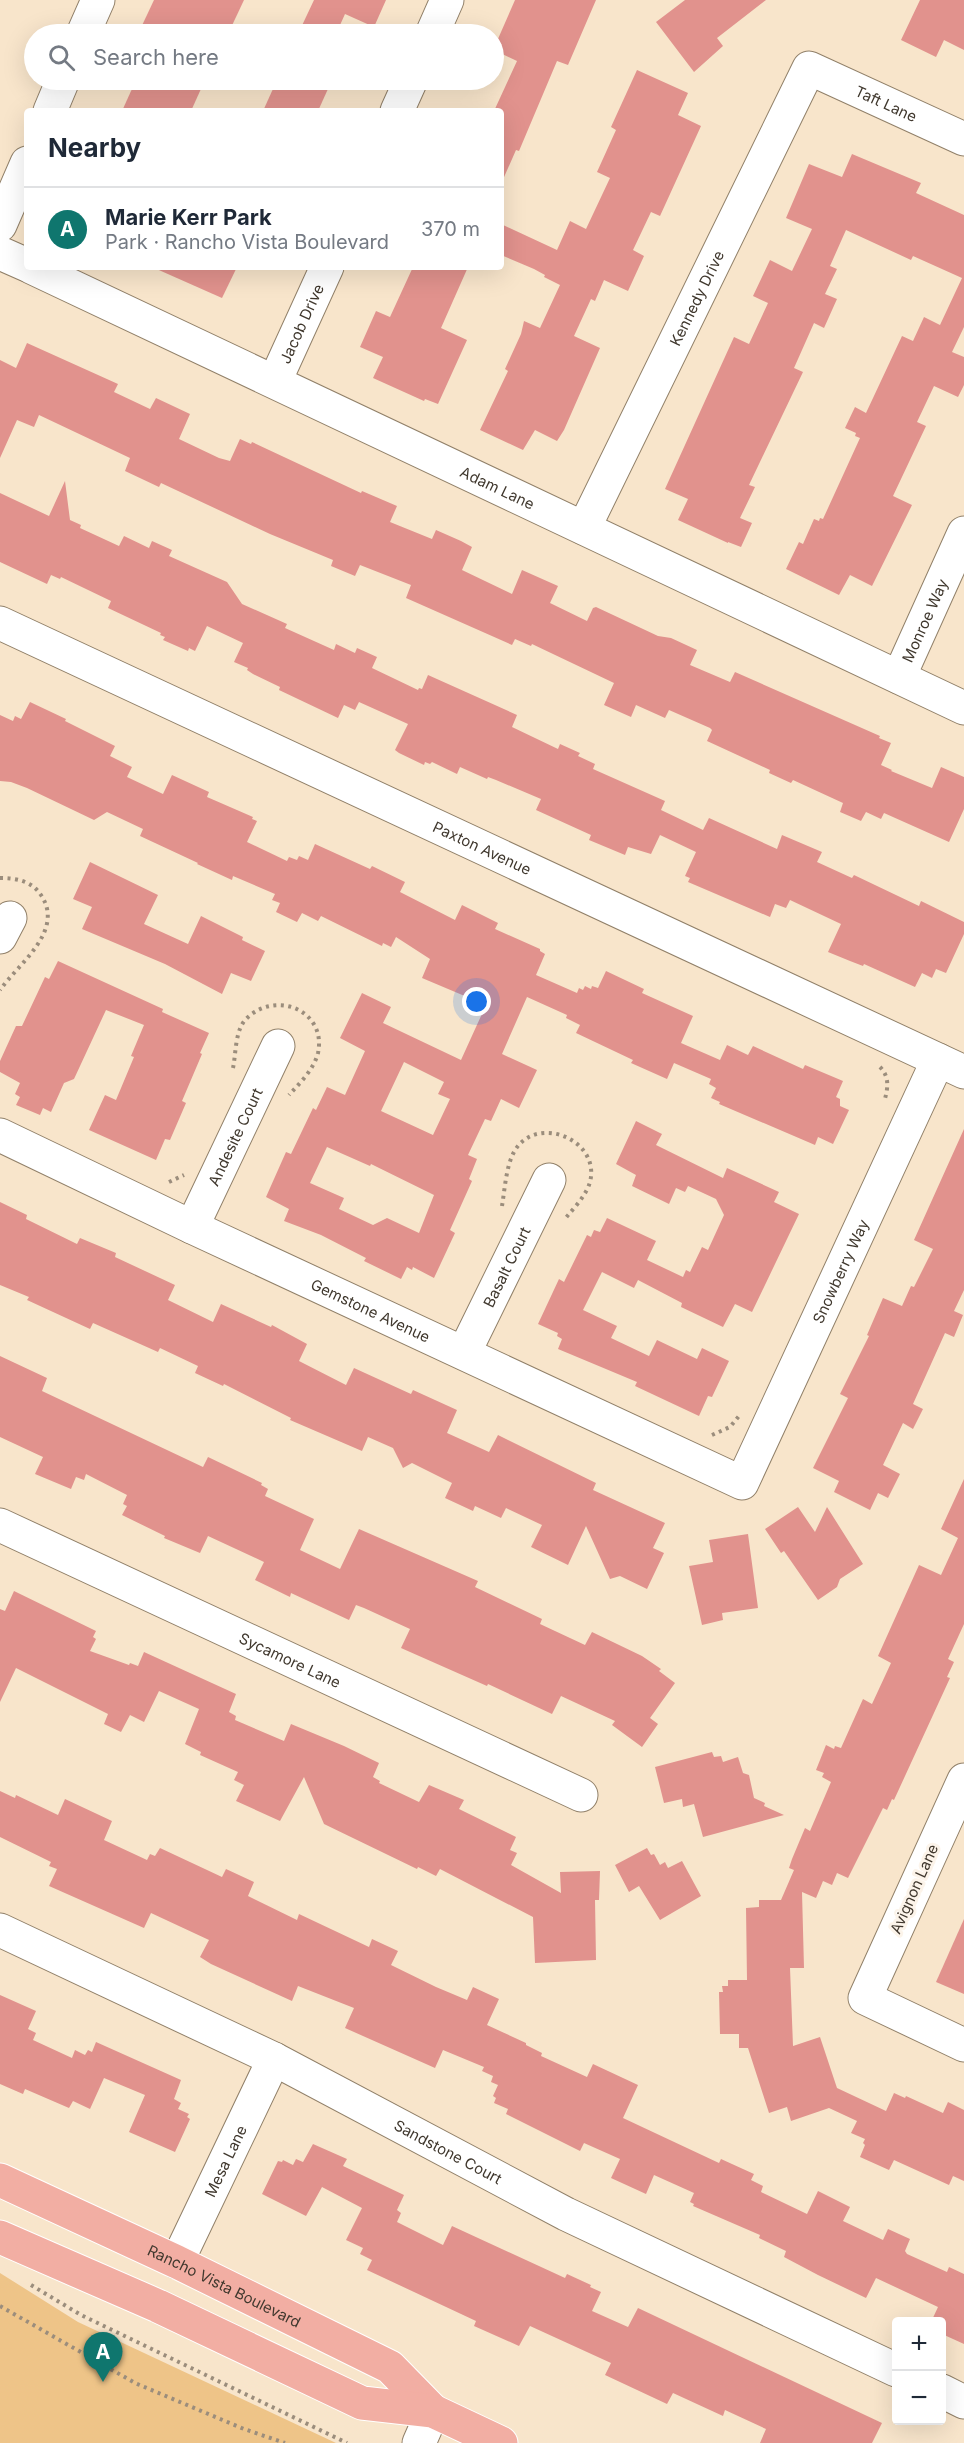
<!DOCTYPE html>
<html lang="en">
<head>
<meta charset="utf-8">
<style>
	body { margin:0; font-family:Inter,sans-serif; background:#f6f6f7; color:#1f2937 }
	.controls { position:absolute; right:18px; bottom:18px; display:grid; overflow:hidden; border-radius:6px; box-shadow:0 6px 24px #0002 }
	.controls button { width:54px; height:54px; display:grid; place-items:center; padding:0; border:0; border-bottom:2px solid #e0e1e3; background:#fff; color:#1f2937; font:30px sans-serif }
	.you { position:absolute; left:477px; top:1002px; width:21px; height:21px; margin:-15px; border:4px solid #fff; border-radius:50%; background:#1a73e8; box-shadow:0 0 0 9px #1a73e833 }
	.badge { display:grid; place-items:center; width:39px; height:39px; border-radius:50%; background:#0f766e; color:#fff; font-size:20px; font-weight:700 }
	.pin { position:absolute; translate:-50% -50px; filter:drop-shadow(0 2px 3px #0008) }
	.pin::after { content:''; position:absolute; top:32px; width:21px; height:18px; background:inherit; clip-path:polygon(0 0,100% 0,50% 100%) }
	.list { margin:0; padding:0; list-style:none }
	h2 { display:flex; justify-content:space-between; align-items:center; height:78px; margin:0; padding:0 24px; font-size:26px }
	h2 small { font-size:20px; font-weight:400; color:#747a83 }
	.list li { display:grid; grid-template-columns:39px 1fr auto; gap:18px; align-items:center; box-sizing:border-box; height:84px; padding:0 24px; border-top:2px solid #e0e1e3 }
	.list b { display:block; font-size:22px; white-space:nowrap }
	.list p { margin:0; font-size:20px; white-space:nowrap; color:#747a83 }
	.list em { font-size:20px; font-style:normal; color:#747a83 }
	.icon { flex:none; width:33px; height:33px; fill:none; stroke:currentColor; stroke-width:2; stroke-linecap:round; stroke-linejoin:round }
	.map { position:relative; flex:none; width:964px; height:2443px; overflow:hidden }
	.search { position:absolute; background:#fff; box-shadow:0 6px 24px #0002; left:24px; top:24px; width:480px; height:66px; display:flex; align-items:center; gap:15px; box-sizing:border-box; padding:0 21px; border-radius:33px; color:#747a83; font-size:22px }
	.panel { position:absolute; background:#fff; box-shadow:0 6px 24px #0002; left:24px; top:108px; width:480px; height:162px; border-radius:6px }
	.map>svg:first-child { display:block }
</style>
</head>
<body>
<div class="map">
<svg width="964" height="2443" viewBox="0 0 964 2443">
	<rect width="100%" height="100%" fill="#f8e5cb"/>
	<polygon fill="#eec488" points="0,2273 78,2322 336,2443 0,2443"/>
	<g fill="#e1928d" fill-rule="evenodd">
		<polygon points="154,0 244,0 228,34 138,34"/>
		<polygon points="314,0 386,0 374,27 345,14 336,34 298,34"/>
		<polygon points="515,0 596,0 568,65 557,61 519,151 516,150 501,184 501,111 494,111 517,61 494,50 494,48"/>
		<polygon points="685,0 766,0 717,38 723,46 694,72 656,22"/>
		<polygon points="920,0 964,0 964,50 944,40 936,57 901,40"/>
		<polygon points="637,70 688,93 678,115 701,126 660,216 651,212 633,250 644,256 628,291 604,280 595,301 591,299 574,336 600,348 564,430 557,441 535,430 523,450 480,430 508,371 505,369 521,334 524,321 540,328 560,285 544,277 545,275 534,269 501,255 501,224 557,250 570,221 586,229 610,178 597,172 616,130 611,127"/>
		<polygon points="136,80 205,80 191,111 122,111"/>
		<polygon points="277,80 332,80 318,111 263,111"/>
		<polygon points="852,154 921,183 916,193 964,215 964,327 952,352 964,357 964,385 958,397 934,386 917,422 926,426 893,496 912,505 872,586 850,575 839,595 786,569 799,542 803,544 814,519 819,521 820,518 823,519 860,438 855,436 856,433 845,428 855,407 866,413 902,336 913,341 924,317 940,325 962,278 913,256 911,260 846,230 830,266 837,269 825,294 837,299 824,328 814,323 794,368 803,372 749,485 755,487 740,518 752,523 741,547 728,542 728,543 678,520 688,499 665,489 734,337 749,344 768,303 753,296 770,260 792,271 812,229 786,218 809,164 842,177"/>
		<polygon points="152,267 237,267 222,298"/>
		<polygon points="413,267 468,267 441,328 467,340 438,404 425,399 424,401 373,378 383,357 360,347 376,311 390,317"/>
		<polygon points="27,343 118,384 114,392 150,409 156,398 190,414 179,439 219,458 230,461 240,439 251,444 252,442 361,493 362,491 397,506 390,522 432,539 436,530 461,541 472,547 462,570 512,594 522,570 558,586 550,603 587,621 593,608 596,607 658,636 671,638 697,650 690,665 730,682 735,672 880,736 879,738 891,743 881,765 892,770 891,771 932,788 941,767 964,777 964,809 949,842 884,813 881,819 866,812 861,821 840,812 843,803 793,780 791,783 769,773 770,770 707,741 712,730 710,728 669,710 665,718 636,705 631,717 604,705 614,683 532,644 531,646 515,639 512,645 406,598 411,585 360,565 355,576 331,566 333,560 270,534 161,483 159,487 125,471 130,458 39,415 34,427 17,420 0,458 0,360 16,368"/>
		<polygon points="65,481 70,520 81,525 80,528 119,546 124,536 149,548 152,541 172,550 169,556 227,582 242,604 287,624 285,628 334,650 336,644 355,653 357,648 377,657 372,668 418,690 419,688 422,689 428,675 517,715 512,727 558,749 560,744 580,753 578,756 595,764 593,769 665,801 661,810 703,830 709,818 777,849 782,835 822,852 817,862 852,878 854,875 919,906 921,901 964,922 964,934 946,973 936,969 932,978 922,973 915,987 864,964 863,966 850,961 828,952 841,924 790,900 786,908 775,904 770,917 688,882 690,878 685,876 696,852 660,835 651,854 628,847 625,855 589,840 591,835 536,810 541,799 496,780 488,777 487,779 460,767 457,774 432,762 430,764 425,762 424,765 399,753 395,750 408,724 359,702 355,710 344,705 338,718 279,690 280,687 253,674 247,670 248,668 234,662 243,643 207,626 195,651 189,648 188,651 163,640 165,637 160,635 161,633 108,608 111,601 61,577 60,579 51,575 47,584 0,562 0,493 49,516"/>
		<path d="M 30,702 L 66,719 L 65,721 L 115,746 L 110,756 L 132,767 L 127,777 L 163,794 L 172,775 L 209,792 L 207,797 L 253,817 L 252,819 L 257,821 L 247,842 L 287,861 L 289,857 L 297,860 L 299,856 L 308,860 L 315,844 L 370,869 L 372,866 L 405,882 L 400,892 L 455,920 L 462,905 L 498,923 L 495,929 L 540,949 L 540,951 L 545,954 L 536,975 L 577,993 L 579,988 L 583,990 L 585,986 L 591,989 L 592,986 L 598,988 L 606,971 L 644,989 L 642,993 L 693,1016 L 681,1043 L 720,1060 L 727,1045 L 748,1055 L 753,1046 L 803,1069 L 805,1065 L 843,1081 L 836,1097 L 840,1099 L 840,1106 L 849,1110 L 833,1144 L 818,1137 L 815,1145 L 719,1104 L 720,1102 L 711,1098 L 716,1088 L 709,1084 L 711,1079 L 674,1063 L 667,1079 L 631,1063 L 633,1060 L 576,1033 L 580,1025 L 566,1018 L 567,1015 L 527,997 L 502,1054 L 537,1070 L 519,1108 L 501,1099 L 491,1121 L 485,1119 L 468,1155 L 477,1159 L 469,1179 L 472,1181 L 450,1230 L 455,1233 L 434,1278 L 413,1267 L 412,1270 L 407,1267 L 401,1279 L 364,1261 L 366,1258 L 321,1235 L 284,1221 L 289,1209 L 266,1197 L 286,1152 L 291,1154 L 313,1108 L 316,1110 L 327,1087 L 345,1095 L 365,1051 L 340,1038 L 362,993 L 391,1007 L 383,1023 L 461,1060 L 486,1005 L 422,978 L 430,959 L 396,937 L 391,947 L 383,943 L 382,946 L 321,916 L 318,921 L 302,913 L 297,922 L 276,912 L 280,903 L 272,900 L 275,894 L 233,876 L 232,880 L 197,864 L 198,863 L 140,836 L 143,829 L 107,812 L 94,820 L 27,788 L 11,782 L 0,781 L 0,715 L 13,721 L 15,716 L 21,719 ZM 404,1062 L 444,1082 L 438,1094 L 450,1099 L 433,1135 L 381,1111 ZM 327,1147 L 370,1166 L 371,1164 L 434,1195 L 419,1233 L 387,1218 L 373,1225 L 339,1209 L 344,1198 L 310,1183 Z"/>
		<polygon points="90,862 158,895 144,924 188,944 201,916 243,937 242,940 265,951 251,981 231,973 222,994 165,964 82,929 92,907 73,899"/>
		<polygon points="58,961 163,1009 162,1012 209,1033 200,1053 202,1054 182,1101 186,1103 170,1140 165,1139 156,1160 89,1130 105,1095 116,1100 134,1057 131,1056 144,1025 106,1010 74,1079 64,1083 51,1112 43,1108 40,1115 16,1105 20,1097 15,1094 20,1083 0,1072 0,1061 16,1026 22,1026 45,977 49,979"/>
		<polygon points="636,1121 662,1134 656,1145 723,1178 727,1168 779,1192 774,1202 799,1214 752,1312 735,1304 723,1327 681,1307 682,1303 638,1280 634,1288 602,1272 583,1310 617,1326 611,1338 649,1356 657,1340 697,1359 702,1348 729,1361 712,1397 708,1396 699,1416 635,1386 637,1382 558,1349 562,1339 557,1336 558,1333 538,1324 559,1279 564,1282 587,1235 591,1237 594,1230 600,1232 607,1218 656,1241 647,1260 683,1277 686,1270 690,1272 702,1247 708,1250 724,1215 716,1199 688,1186 685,1192 676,1188 669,1204 632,1186 636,1175 616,1164"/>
		<polygon points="964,1129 964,1290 954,1311 963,1315 954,1337 945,1333 913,1404 923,1409 913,1429 903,1423 883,1465 900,1474 888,1498 878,1493 870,1510 834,1492 839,1481 813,1468 848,1398 840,1394 869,1336 867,1335 883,1298 902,1306 911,1286 914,1287 933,1249 914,1240"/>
		<polygon points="0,1202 27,1215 26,1219 77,1244 80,1238 116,1253 115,1257 175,1285 168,1300 213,1322 221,1304 271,1327 272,1325 307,1344 299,1361 346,1385 354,1368 411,1394 413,1390 457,1410 447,1433 489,1452 498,1435 596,1483 593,1490 665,1523 653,1548 664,1553 647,1589 620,1576 610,1579 586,1526 568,1565 531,1547 542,1525 506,1508 501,1518 475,1506 473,1511 445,1498 452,1483 412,1463 403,1468 393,1448 368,1437 362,1451 290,1420 291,1418 224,1384 223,1386 195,1373 198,1366 160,1348 158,1352 93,1323 90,1329 27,1300 29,1297 0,1285"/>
		<polygon points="0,1356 47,1378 42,1391 203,1467 208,1457 262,1483 261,1485 268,1489 265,1496 314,1519 300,1550 340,1569 359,1529 478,1581 475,1587 542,1619 540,1624 585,1645 592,1632 642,1656 661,1669 659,1671 675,1683 650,1718 658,1724 642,1747 612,1725 615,1721 561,1696 552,1714 488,1684 487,1686 401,1648 410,1629 364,1608 356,1605 349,1620 291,1593 290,1597 255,1580 264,1562 208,1536 200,1553 164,1538 165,1536 122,1515 127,1506 123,1504 127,1495 86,1474 84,1480 76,1477 71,1489 35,1474 43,1457 0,1437"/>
		<polygon points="964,1479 964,1624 948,1659 954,1662 947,1677 950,1678 894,1800 892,1799 887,1810 883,1808 848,1878 837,1873 832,1885 823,1881 816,1898 802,1892 804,1968 790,1968 793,2046 820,2037 837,2088 886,2111 894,2093 905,2098 906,2096 943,2113 948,2102 964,2110 964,2181 953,2176 949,2185 894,2160 889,2170 860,2157 865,2145 863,2143 865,2139 851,2133 857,2121 829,2108 791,2121 787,2107 769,2113 748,2048 739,2048 739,2034 720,2034 719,1992 723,1992 722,1986 728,1986 728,1980 747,1980 746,1908 759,1907 759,1900 781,1900 794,1870 789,1868 792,1859 805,1828 810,1831 831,1782 822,1777 824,1773 816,1770 826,1745 834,1749 835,1746 841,1748 863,1699 872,1704 891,1663 878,1656 919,1565 941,1575 958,1538 941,1529"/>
		<polygon points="798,1507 815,1532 827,1507 863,1564 840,1579 837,1587 818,1600 784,1551 781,1553 765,1529"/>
		<polygon points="748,1534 758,1608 722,1613 723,1620 702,1625 689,1566 713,1562 709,1540"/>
		<polygon points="14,1591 96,1631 93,1637 96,1639 90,1651 129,1665 130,1663 138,1666 144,1652 236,1694 229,1712 236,1716 235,1720 284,1741 291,1724 344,1746 379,1763 373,1777 380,1781 379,1783 419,1802 429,1785 464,1800 459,1809 516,1837 510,1850 517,1853 511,1865 561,1893 560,1872 600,1871 599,1900 595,1900 596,1960 535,1963 533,1917 440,1869 436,1876 418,1867 417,1869 324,1824 304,1777 280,1821 236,1801 244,1785 234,1780 238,1772 200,1755 201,1752 185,1744 199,1709 159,1691 144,1722 130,1715 121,1732 104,1724 108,1714 16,1668 0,1702 0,1609 5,1611"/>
		<polygon points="712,1752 714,1757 721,1756 723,1762 738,1757 743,1773 749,1775 754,1798 765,1803 764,1806 784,1815 703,1837 694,1804 683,1807 682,1799 664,1803 655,1767"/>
		<polygon points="0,1791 15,1798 16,1795 58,1815 65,1799 112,1821 104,1840 147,1860 150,1854 155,1856 160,1848 222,1877 226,1869 254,1882 248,1896 297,1920 299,1914 369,1947 372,1939 398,1951 391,1965 436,1987 467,2000 473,1987 499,1999 487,2025 526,2043 526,2045 542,2053 541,2056 587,2077 593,2064 638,2085 623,2118 719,2163 721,2159 754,2174 751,2180 763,2186 761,2192 807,2214 818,2191 850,2207 843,2221 883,2240 888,2229 910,2239 905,2251 907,2254 947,2272 949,2267 964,2274 964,2344 942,2334 942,2322 931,2322 938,2307 876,2278 866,2298 818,2275 784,2257 786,2251 759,2238 760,2235 693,2206 694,2204 690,2202 694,2193 654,2175 646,2194 611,2178 620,2159 584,2143 580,2151 506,2114 508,2109 494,2103 496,2098 493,2096 498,2085 491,2082 493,2076 482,2071 484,2067 443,2050 435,2068 345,2028 354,2008 298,1986 292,2001 211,1964 200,1957 209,1940 151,1913 144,1928 49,1886 57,1869 49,1866 51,1862 0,1837"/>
		<polygon points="647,1848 651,1855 654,1854 660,1865 665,1862 668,1868 682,1861 701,1896 660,1920 639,1886 629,1892 615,1865"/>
		<polygon points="964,1919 964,1994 936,1982"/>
		<polygon points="0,1995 36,2011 28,2029 36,2033 33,2040 72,2058 75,2050 85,2055 88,2050 92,2052 96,2042 181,2080 174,2099 181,2103 178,2109 189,2114 187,2117 190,2119 175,2152 129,2132 145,2095 104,2078 90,2109 73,2101 69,2108 25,2089 23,2094 0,2084"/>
		<polygon points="313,2144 347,2159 343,2166 404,2195 397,2210 401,2213 397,2222 443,2245 452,2226 565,2278 567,2274 591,2285 590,2287 601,2292 592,2311 628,2327 638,2308 882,2423 872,2443 760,2443 766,2429 725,2410 723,2416 673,2393 667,2404 605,2375 611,2363 530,2326 519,2346 474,2326 476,2321 367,2270 372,2260 360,2254 363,2248 346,2240 362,2208 322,2187 306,2216 262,2194 278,2161 282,2162 283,2160 293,2165 296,2159 303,2162"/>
	</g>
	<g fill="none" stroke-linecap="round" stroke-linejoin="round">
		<defs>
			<g id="minor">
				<polyline points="83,34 98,0"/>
				<polyline points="432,34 447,0"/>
				<polyline points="50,111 63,80"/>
				<polyline points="397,111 411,80"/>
				<polyline points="0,225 27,163"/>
				<polyline points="0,253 27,265"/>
				<path id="s1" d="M 31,267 L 964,708"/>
				<path id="s2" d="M 275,381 L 327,267"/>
				<path id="s3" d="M 584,528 L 809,68 L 964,139"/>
				<path id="s4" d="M 0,623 L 964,1072"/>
				<path id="s5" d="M 899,677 L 964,533"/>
				<polyline points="0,937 10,918"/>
				<path id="s6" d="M 0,1135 L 192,1227 L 742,1483 L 938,1060"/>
				<path id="s7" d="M 192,1227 L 278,1046"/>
				<path id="s8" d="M 464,1353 L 549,1180"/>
				<path id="s9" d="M 0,1525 L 581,1795"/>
				<polyline points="964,1780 865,1998 964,2045"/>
				<path id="s10" d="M 0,1930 L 274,2059 L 566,2214 L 896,2370"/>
				<path id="s11" d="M 177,2262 L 274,2059"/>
				<polyline points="942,2391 964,2402"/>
				<polyline points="419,2443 433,2411"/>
			</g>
			<g id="major">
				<path id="s12" d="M 0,2180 L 177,2262 L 390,2367 L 433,2411"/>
				<polyline points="0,2237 158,2306 362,2403 433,2411 501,2443"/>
			</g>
		</defs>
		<use href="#minor" stroke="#918069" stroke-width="35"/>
		<use href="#major" stroke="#fff" stroke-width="35"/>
		<g stroke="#9b8d7c" stroke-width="4" stroke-dasharray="3 4.5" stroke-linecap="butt">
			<path d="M 0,878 C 16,878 32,881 41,895 C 65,931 19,963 0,990"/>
			<path d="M 880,1067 C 890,1077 888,1089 884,1102"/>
			<path d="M 233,1068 C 236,1054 235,1030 246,1019 C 276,989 327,1011 318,1053 C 314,1069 300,1083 289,1095"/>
			<polyline points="169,1182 184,1175"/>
			<path d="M 502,1206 C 505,1188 506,1167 514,1152 C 535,1113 601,1139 590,1182 C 586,1196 573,1209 564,1220"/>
			<polyline points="712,1435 730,1427 739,1416"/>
			<polyline points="31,2285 81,2315 347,2443"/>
			<polyline points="0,2306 135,2383 244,2429 285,2443"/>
		</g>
		<use href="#minor" stroke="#fff" stroke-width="33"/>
		<use href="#major" stroke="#f2aea3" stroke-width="33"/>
	</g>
	<g text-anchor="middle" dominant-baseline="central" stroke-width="6" stroke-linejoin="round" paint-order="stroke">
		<g font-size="15" fill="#40382e" stroke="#fcf4ea">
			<text stroke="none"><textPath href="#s3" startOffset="597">Taft Lane</textPath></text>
			<text stroke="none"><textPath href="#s3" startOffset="256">Kennedy Drive</textPath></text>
			<text stroke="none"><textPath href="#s2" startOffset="63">Jacob Drive</textPath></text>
			<text stroke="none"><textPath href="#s1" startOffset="516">Adam Lane</textPath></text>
			<text stroke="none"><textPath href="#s5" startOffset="62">Monroe Way</textPath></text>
			<text stroke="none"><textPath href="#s4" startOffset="532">Paxton Avenue</textPath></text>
			<text stroke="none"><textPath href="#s7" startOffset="100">Andesite Court</textPath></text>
			<text stroke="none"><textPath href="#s8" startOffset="96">Basalt Court</textPath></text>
			<text stroke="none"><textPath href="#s6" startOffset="1053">Snowberry Way</textPath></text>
			<text stroke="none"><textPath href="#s6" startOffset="410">Gemstone Avenue</textPath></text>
			<text stroke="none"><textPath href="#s9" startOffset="320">Sycamore Lane</textPath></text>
			<text transform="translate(914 1889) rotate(-66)">Avignon Lane</text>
			<text stroke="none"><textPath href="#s10" startOffset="500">Sandstone Court</textPath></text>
			<text stroke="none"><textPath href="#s11" startOffset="112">Mesa Lane</textPath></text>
			<text stroke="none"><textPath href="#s12" startOffset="248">Rancho Vista Boulevard</textPath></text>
		</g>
	</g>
</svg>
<div class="controls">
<button>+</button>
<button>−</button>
</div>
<div class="you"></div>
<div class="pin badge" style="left:103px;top:2382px">A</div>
<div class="search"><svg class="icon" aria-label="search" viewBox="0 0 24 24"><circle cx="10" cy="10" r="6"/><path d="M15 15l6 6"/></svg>Search here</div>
<section class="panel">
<h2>Nearby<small></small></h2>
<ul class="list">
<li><span class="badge">A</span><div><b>Marie Kerr Park</b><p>Park · Rancho Vista Boulevard</p></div><em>370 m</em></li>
</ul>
</section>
</div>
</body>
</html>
